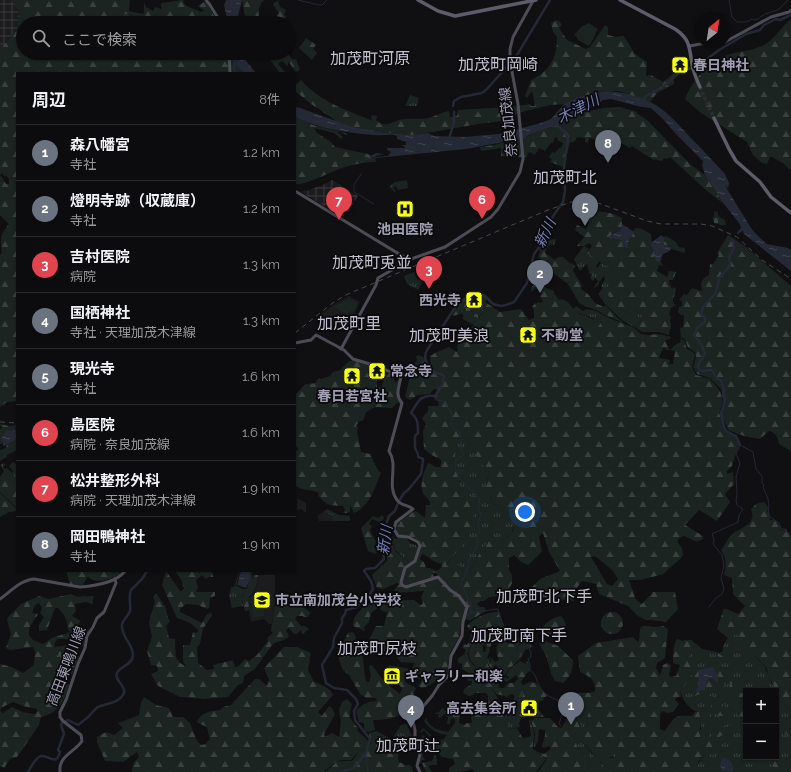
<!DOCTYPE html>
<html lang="ja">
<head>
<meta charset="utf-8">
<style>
	body { margin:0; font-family:Raleway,"Noto Sans JP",sans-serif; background:#151416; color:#f1f3f6 }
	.controls { position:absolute; right:12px; bottom:12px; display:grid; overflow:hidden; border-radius:0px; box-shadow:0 1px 3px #0004 }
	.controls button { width:36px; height:36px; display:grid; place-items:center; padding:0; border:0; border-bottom:1px solid #2c2b2e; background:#0c0b0d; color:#f1f3f6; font:20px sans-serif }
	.compass { position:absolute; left:695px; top:12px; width:36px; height:36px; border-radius:50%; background:#0c0b0d; box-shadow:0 1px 3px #0004; rotate:30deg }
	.you { position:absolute; left:525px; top:512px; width:14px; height:14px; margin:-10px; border:3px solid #fff; border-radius:50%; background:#1a73e8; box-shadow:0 0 0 6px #1a73e833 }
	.badge { display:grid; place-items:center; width:26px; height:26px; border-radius:50%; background:#f6ff19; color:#fff; font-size:13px; font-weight:700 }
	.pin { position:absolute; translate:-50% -33px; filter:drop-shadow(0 1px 2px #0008) }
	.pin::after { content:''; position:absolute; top:21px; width:14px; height:12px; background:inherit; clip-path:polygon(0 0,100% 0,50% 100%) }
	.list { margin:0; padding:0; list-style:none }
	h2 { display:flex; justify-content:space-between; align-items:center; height:52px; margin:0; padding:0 16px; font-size:17px }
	h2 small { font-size:13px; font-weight:400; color:#9a9b9d }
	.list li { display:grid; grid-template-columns:26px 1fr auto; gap:12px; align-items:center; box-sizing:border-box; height:56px; padding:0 16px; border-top:1px solid #2c2b2e }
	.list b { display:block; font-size:15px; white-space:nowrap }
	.list p { margin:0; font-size:13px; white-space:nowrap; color:#9a9b9d }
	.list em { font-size:13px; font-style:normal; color:#9a9b9d }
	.icon { flex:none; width:22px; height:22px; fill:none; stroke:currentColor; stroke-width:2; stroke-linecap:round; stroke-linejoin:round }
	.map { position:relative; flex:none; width:791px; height:772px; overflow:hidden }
	.search { position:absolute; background:#0c0b0d; box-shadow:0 1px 3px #0004; left:16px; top:16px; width:280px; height:44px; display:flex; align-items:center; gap:10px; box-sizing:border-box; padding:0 14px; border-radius:22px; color:#9a9b9d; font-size:15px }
	.panel { position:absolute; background:#0c0b0d; box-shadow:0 1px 3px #0004; left:16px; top:72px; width:280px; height:500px; border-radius:0px }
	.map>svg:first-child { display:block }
</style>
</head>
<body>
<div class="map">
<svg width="791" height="772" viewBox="0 0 791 772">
	<defs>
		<pattern id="industrial-grid" width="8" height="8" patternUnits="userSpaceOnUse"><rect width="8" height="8" fill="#1c1b1e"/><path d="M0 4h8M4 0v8" fill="none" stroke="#3a393c"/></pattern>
		<pattern id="grass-tufts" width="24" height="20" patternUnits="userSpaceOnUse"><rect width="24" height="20" fill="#1b2420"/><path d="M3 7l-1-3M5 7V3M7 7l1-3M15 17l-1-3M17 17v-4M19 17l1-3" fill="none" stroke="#39403e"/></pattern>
		<pattern id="forest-firs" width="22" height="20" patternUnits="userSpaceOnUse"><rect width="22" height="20" fill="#1b2420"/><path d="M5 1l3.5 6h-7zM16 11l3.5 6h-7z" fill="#39403e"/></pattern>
		<pattern id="cemetery-stones" width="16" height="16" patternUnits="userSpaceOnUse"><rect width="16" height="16" fill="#1b2420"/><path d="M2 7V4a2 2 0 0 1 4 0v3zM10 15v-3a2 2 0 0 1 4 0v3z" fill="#39403e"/></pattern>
		<pattern id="water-ripples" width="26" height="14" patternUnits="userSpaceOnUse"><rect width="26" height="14" fill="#252835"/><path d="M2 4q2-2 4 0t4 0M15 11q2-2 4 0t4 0" fill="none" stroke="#414450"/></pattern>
	</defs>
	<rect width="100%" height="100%" fill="#100f11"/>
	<g fill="#1c1b1e">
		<polygon points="349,296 360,302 350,324 345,327 333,323 329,326 320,322 320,315 335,304"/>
		<polygon points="297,498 306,503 306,513 301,509 297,510"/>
		<polygon points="323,512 333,516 333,521 319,521 317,516"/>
		<polygon points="258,575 275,575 275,602 272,624 269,624 264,619 251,622 248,606 248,598 253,594 257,585"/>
	</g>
	<g fill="url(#industrial-grid)">
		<polygon points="0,0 11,0 19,9 17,30 2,47 0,45"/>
		<polygon points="332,180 358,196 348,212 344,210 341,216 301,192 305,190 307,191 319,186 321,186"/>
	</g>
	<g fill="url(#grass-tufts)">
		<polygon points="410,95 419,98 417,106 405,106"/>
		<polygon points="407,180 408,188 398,190 396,186 393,188 396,191 395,192 389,187 395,182"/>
		<polygon points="584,246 589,249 587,253 600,261 596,266 597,268 601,263 612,268 614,276 608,302 606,305 598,294 603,288 601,286 605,279 604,276 599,282 599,284 595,288 594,287 598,281 595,278 593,281 590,278 592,275 589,273 587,264 580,271 574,259"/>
		<polygon points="414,272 417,279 423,280 418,290 407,284 404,276"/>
		<polygon points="450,294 458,295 460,298 454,303 442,305"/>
		<path d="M 576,306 L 583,311 L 586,309 L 596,314 L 601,322 L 598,328 L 595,327 L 593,324 L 594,319 C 587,315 580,315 573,310 Z"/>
		<polygon points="635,311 643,316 636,328 623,321 622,318 625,314"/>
		<path d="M 464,437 L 468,440 L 480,462 L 489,472 L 486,486 L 490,493 L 491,502 L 515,517 L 512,533 L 503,540 L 497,537 L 491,538 C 488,544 484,546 481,551 C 476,558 474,567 467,573 L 464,573 L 462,569 L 450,565 L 447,566 L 446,564 L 451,559 L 476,500 L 466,500 L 459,491 L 460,483 L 453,462 C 457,453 455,446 459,438 Z"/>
		<polygon points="13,462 17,465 17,478 12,483 0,482 0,477 4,471 0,465 3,463 5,465 3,467 5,469 7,468 12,473 13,471 9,466"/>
		<polygon points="327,509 339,515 350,516 350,521 333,521 333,516 323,512"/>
		<polygon points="392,537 397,539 399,537 406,537 410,543 416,545 418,547 419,546 414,560 409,565 408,561 395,550 395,546 393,544 388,545"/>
		<path d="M 236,571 L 240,571 L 236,586 L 243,589 L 247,589 C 250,581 249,578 251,571 L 252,571 C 253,584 253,587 241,596 L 243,606 L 232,608 L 229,596 L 231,587 L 234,587 L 239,572 Z"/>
		<path d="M 732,634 L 735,634 L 742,637 L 754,656 L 765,666 L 768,676 L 774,687 L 774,691 L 746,691 L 746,757 L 776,757 L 776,699 L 784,703 L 791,712 L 791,772 L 696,772 L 696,767 L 705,753 L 699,732 L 701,728 L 699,712 C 690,711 682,699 680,691 L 682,688 L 684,640 L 691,640 L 702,649 L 718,653 L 722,652 L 723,649 L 723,646 L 728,638 Z"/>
		<polygon points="521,639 525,640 533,647 525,650 521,658 517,653 518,647 521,643 518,642 522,641"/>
		<path d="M 522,692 L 523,694 C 521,701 514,708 519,716 L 502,713 L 512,708 Z"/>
		<path d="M 586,708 L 589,710 L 587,720 L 588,725 L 582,742 L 595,757 L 610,751 L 616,751 L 617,754 L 615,758 L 611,757 L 600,762 L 603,765 L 604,772 L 589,772 L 587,768 L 591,763 C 586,756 571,744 575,735 C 576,732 579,729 581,726 L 577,720 L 577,715 Z"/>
		<polygon points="510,715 522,717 519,723 520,727 509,729 504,721"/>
		<polygon points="407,724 412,737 407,743 404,740 402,742 394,736 401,725"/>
	</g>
	<g fill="url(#forest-firs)" fill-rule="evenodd">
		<path d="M 11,0 L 130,0 L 129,11 L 143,14 L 144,12 L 144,2 L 146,7 L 153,11 L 155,7 L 162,9 L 161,3 L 183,0 C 184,8 194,8 201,12 L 204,10 L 197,6 L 206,1 L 218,23 L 134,23 L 137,17 L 125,14 L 118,23 L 23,23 L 23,53 L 165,53 L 164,58 L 167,59 L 172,55 L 171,53 L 216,53 L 219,57 L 223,59 L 225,56 L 225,53 L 228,53 L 229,73 L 17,73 L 17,350 L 16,350 L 16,356 L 17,356 L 17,401 L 7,402 L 0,407 L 0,255 L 2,253 C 0,239 0,234 9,224 L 0,215 L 0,177 L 1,176 L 6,184 L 9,184 L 9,181 L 8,177 L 3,175 L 3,173 L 0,175 L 0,45 L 2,47 L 17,30 L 19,9 L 15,7 L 15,4 Z"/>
		<path d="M 242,0 L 264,0 C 260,4 258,9 259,16 L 272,22 L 279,13 L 273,5 L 274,3 L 278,0 L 280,7 L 286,10 L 284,14 L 286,17 L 283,23 L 248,23 L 244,12 Z"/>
		<path d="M 791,19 L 791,169 L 790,170 L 783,163 L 772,157 L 770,157 L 767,164 L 762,163 L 753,155 L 747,142 L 701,113 L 685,99 C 692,81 709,61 727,55 C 739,51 752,51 764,45 C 775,39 781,27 791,19 Z"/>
		<path d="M 557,20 L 560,22 L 562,25 L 559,28 L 567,40 L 586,49 L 590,47 L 605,25 L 608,27 L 608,35 L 616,37 L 624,36 L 635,54 L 647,62 L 646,76 L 651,75 L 663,82 L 674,73 L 674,84 L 657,93 L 650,102 L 618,91 L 606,91 L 577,97 L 564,104 L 550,105 L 518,113 L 510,119 L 502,121 L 478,124 L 439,131 L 413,135 L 385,133 L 353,127 L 338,122 L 311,104 L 295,91 L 295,82 L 297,84 L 301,80 C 320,102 348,111 374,121 L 371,119 L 372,115 L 377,116 L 376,120 L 380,123 L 377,122 C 390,128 393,120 404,119 C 413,118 423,120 432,117 C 438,115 443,112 449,111 L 450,117 L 457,116 L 458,110 L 511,107 L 530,104 L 531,106 L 535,106 L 532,91 L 527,98 L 525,96 L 531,80 C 550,71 557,58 557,37 L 553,32 L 551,23 Z"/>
		<polygon points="306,38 316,45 313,49 317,53 312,60 299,48"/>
		<polygon points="229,53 234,53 237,66 244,73 230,73"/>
		<polygon points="265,53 287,53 293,60 296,59 300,70 296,72 288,61 288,66 282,61 278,64 285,72 280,73"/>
		<polygon points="620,107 637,112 636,113 647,120 691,165 705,175 724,204 707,191 670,157 667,159 664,158 662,161 652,159 632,146 630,148 605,133 599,140 589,138 588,143 585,142 585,138 577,137 575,141 570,143 563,167 550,162 552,160 549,157 552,152 555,153 559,148 561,148 563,143 557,140 558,138 555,137 553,143 551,143 545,151 539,148 535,155 529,152 526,158 501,156 501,148 481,151 480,147 494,145 529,136 533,133 561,124 573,117 584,112 604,108"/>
		<path d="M 295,117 L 313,125 L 345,133 L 348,135 L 337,132 L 343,137 L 341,139 L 334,133 L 314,128 L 317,133 L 331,142 L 335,147 L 368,154 L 371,156 L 368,158 L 370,159 L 375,157 L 376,162 C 365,162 355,164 345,167 C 334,170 305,186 295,184 Z"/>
		<path d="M 598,211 L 614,214 L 622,218 L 622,228 L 609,237 L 610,238 C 616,237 619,237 623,243 L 623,246 L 628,244 L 635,228 C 643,228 645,231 651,234 C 651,243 654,249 655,258 L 660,262 L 661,261 L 663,266 L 659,265 L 657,271 L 667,277 L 669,271 L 676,272 L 673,280 L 669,280 L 669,283 L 672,289 L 674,287 L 676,289 L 673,300 L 674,304 L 676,305 L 671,308 L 669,315 L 671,316 L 670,323 L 671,323 L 671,329 L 670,329 L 669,335 L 659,332 L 642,332 L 636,328 L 643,316 L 635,311 L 625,314 L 622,318 L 623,321 L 606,305 L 608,302 L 609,296 L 604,290 C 613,282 615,280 612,268 L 601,263 L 600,261 L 587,253 L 592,246 L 589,243 L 584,246 L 577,246 L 584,237 L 575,230 L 577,225 L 586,229 L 589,223 L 585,213 L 590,213 L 595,216 Z"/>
		<path d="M 728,235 L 745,246 L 791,286 L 791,451 L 779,444 C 778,437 776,433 769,431 L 760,439 L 744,436 L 728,430 L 721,413 L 724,405 L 721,389 L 710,378 L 697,374 L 693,367 L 696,357 L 695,352 L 688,348 L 685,339 L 681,338 L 680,328 L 683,327 L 684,315 L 681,315 L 678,312 L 679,307 L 682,306 L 682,301 L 679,300 L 684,294 L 687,295 L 692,288 L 701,291 L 702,290 L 701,283 L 704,278 L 709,275 L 710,264 L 713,264 L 719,255 L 717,253 Z"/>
		<polygon points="666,236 676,242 678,246 682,248 684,247 685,249 685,253 671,249 669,246 664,245 664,237"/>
		<polygon points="556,239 554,245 551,244 547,248 545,253 555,260 558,257 563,257 571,264 572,263 575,266 573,271 582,285 581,289 588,294 595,303 604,307 605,305 619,319 624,323 603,314 597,310 586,307 579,303 568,284 549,270 541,265 541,260 538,257 540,252 539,249 544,241"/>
		<path d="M 535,283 L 543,284 L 546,288 L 554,291 L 554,293 L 559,300 L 562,299 C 571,303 572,309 579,314 C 584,316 589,317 594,320 L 593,324 L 595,327 L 598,327 L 601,322 L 596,314 L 591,314 L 586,309 L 596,311 L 611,319 L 633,327 L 641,334 L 648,335 L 659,334 L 672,337 L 665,341 L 670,351 L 663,348 L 659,358 L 670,360 L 669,364 L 673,364 L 675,351 L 670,350 L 675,345 L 681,342 L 680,339 L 684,340 L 687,349 L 693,352 L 695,355 L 692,367 L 696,375 L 710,379 L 720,391 L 723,402 L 719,413 L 721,418 L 727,432 L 735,436 L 739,444 L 732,466 L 727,471 L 727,474 L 733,472 L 734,484 L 725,494 L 730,502 L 717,521 L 699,510 L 685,525 L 703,536 L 703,539 L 697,542 L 684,536 L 678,539 L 678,543 L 682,548 L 683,555 C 678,563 670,566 664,574 L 640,580 L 629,580 L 636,600 L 642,604 L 653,592 L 675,592 L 678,609 L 666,622 L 652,620 L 646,620 L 638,616 L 628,606 L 599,594 L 596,584 L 582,581 L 576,589 L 574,601 L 540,597 L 531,588 L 540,579 L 560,571 L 549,552 L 543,533 L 539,536 L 542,552 L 528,565 L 521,562 L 514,555 L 509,558 L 509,570 L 512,575 L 512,583 L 506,595 L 489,597 L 484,601 L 481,601 L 477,604 L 480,607 L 484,607 L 486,611 L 469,621 L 467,619 L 464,621 L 467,604 L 451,590 L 436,573 L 432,573 L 434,577 L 422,582 L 405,586 L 402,583 L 404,572 L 408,567 L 415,562 L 420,547 L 418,541 C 409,535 407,537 398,535 L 395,530 L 397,523 L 413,512 L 416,511 L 425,518 L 426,505 L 430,505 L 430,502 C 429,499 426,497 424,495 C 418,485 424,472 428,463 L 431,464 L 436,467 L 440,467 L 441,464 L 441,460 L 430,454 L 424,449 L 423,431 L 426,425 L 422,418 L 428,411 L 428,406 L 437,406 L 439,405 L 438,401 L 435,399 L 434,398 L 437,391 L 436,389 L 434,389 L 430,394 L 418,395 L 410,400 L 405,397 L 410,376 L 415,370 L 414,364 L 417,361 L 416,356 C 422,353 425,360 429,365 L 431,364 L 430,356 L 435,353 L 449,347 L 457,352 L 458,350 L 457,347 L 458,344 L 463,342 L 464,335 L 474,325 L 463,319 L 463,315 L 461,313 L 454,316 L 452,314 L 462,301 L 466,305 L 467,313 L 476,318 L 480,317 L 484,311 L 480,309 L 482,297 L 478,295 L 474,299 L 464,299 L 476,293 L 484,296 L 487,299 L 485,302 L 500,312 L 521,309 L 529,320 L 534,318 L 534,310 L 532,307 L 535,303 L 536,304 L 538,302 L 541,303 L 543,301 L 540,297 L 542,293 L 536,288 L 531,292 L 531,288 ZM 464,437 L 468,440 L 480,462 L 489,472 L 486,487 L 490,493 L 491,502 L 515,517 L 514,521 L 511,521 L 514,527 L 512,533 L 503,540 L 497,537 L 491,538 C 488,544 484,546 481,551 C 476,558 474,567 467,573 L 464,573 L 459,565 L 453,564 L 447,566 L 446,564 L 461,547 L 472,525 L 476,499 L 466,500 L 460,491 L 460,483 L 453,462 C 457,453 455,446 459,438 ZM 422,554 C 431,557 431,562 442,564 L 441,568 L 437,571 L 430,568 L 426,568 L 424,562 L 420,559 ZM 595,556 L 612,570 L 618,579 L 612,586 L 607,584 L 591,557 Z"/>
		<path d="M 359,360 L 371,367 L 367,373 L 377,380 L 377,387 L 382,387 C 383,380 385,377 390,372 L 394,372 L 394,381 L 396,382 L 399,380 L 398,386 L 401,404 L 397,403 L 392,408 L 375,407 L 366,412 L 363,421 L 359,421 L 356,426 L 358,428 L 357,431 L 361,452 L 370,454 C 374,461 376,469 381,473 C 374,489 371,505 354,513 L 350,505 L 350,512 L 347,513 L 343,513 L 345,510 L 343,506 C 337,505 331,507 326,503 C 322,501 322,498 318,496 L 319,493 C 309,488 305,492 295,486 L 295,451 L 298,450 L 298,448 L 295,445 L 295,394 C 300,392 302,384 308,384 C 311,383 313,384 315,383 L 319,378 L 321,379 L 330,376 L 333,372 L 340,370 L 349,361 Z"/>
		<polygon points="0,424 9,426 17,425 17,427 5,434 2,444 0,444 0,429 3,427 0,426"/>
		<polygon points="17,439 17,450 7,455 7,457 0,461 0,450 6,448 7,444"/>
		<polygon points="5,476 12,483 17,478 17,508 0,492 0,482"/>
		<polygon points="0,493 17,509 17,511 9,512 0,517"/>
		<path d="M 764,502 L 768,507 L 767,512 L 769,513 L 770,520 L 776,520 L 782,530 L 786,528 L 791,538 L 791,712 L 784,703 L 776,699 L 776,691 L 774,691 C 775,684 771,682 768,676 C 767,673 768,670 766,667 C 759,657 744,653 744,640 C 739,634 734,633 728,638 L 717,629 L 724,608 L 738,614 L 745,606 L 733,594 L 732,578 L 724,575 C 726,566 727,558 721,550 C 725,545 728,538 732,534 C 742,527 757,524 751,509 L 756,504 Z"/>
		<polygon points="382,515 384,517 383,520 379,522 372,519 369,524 372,526 370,530 376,542 374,547 378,552 375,554 368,551 361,528 373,516 378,518"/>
		<path d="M 388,545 L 394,545 L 395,551 L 408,561 L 409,565 C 404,570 401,575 400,582 L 404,587 L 436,577 C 447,586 461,595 466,609 L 462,620 L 459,637 L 450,653 L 448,663 L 447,675 L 426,687 L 422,688 L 418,686 L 423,679 L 406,679 L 405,682 L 416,688 L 413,696 L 413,702 C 410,705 407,709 404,712 C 397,719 383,720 373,720 L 375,730 L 367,732 L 364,729 L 364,723 L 359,722 L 356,711 C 362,704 369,701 377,701 L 376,698 L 366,698 L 360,694 L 349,675 L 343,670 L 339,660 L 339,651 L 348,633 L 353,632 L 356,637 L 354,644 C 367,656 362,665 366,681 L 369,682 L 371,676 L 369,666 L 372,665 L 382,679 L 400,694 L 402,688 L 396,681 L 398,670 L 388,667 L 389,665 L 411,669 L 415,663 L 401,662 L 394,653 L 395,649 L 393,648 L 386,651 L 376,652 L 368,642 L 376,626 L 384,626 L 387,612 L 382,611 L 379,607 L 371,613 L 369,622 L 364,627 L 365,631 L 353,626 C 353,609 374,601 387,593 L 393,600 L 400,602 L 403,600 L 414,600 L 421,605 L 423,603 L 421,597 L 424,591 L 396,593 L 394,590 L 399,584 L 397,583 L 383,589 L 377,588 L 372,575 L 387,561 L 387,549 Z"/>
		<path d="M 66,571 L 111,571 L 113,573 L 118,571 L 120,574 C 111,579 97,585 88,577 L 87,577 L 83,585 L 70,584 Z"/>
		<path d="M 166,571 L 181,592 L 184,588 L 181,579 L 175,571 L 194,571 L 200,573 L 201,571 L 212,571 L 213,577 L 209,577 L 206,579 L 202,575 L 196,580 L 198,587 L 196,592 L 215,592 L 215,596 L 210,598 L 209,608 L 207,609 L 198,605 L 186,604 L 180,609 L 180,612 L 202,623 L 207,614 L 211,613 L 212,615 L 203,629 L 200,644 L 197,647 L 198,663 L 207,670 L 214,669 L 213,665 L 233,660 L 235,667 L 239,666 L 245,659 L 249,661 L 256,656 L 268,641 L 267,638 L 273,633 L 271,631 L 275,605 L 277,606 L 279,603 C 287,603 295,605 298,596 L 319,596 L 320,601 L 323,604 L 330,597 L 326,604 L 321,606 L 318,609 L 312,602 L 308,604 L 302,603 L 302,606 L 311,613 L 307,618 L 302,616 L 297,616 L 295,619 L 301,626 L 305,626 L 309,629 L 303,634 L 301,630 L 297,634 L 294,634 L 289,628 L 286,630 L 289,636 C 285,642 277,640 272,645 L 255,669 L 244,676 L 243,683 L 238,685 L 228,697 L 205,699 L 180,697 L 158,686 L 151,674 L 158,671 L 157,666 L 151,665 L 147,651 L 152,637 L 149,622 L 155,601 L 153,597 L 156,593 L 165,606 L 168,618 L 170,621 L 166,626 L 169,638 L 175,639 C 176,652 173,661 186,666 L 183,661 L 183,645 L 190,645 L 193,632 L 197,633 L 198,630 L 190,623 L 177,618 L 162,585 Z"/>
		<path d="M 253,575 L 258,575 C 257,585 256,591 248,598 L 249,610 L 245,611 L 241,597 C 248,590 253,585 253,575 Z"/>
		<path d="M 71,594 L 78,597 L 94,596 L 92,604 L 86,602 L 75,604 L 76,611 L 72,616 L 81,621 L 75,628 L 76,631 L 89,629 L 83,647 L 72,643 L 70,639 L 58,639 L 55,642 L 54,647 L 70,645 L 77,647 L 79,659 L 72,674 L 61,674 L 60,678 L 69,684 C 65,700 59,713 41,717 L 39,725 L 24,747 L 17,757 L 10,759 L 4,768 L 0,766 L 0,664 L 12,667 L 23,673 L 34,665 L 35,652 L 33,647 L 10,650 L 6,648 L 11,634 L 7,620 L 8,617 L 21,604 L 39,596 L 49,599 ZM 39,603 L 42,608 L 40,613 L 44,617 L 39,625 L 39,631 L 47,630 L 55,608 L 58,608 L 64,615 L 68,626 L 67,628 L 70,632 L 52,638 L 43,644 L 33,640 L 29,635 L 29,628 L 38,614 L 32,613 L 35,605 ZM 13,702 L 23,706 L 37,709 L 37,712 L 35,714 L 23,712 L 12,707 L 3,713 L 0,711 C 2,706 9,704 13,702 Z"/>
		<circle cx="612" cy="623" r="11"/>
		<path d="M 494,612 L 499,612 L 505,631 L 503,634 L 507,643 L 514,644 L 518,642 L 521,643 L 518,647 L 517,653 L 521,658 L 510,668 L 502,679 C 498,678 495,678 493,673 L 499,670 L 496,665 L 491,669 L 489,665 L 492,658 L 495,662 L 499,660 C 496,652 495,649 499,642 L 495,639 L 490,647 L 486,645 L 480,646 L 470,646 L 468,652 L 463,655 L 466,650 L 462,647 L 464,644 L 467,645 L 470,640 L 471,632 L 467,626 C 474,618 483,614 494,612 Z"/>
		<path d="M 561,616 L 564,620 L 566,625 L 562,631 L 554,635 L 544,634 L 542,628 C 547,621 552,618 561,616 Z"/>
		<path d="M 649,626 L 653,627 L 663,626 L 668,629 L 665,658 L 657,663 L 656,668 L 660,676 L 663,665 L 667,663 L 671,665 L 669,675 L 671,677 L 676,676 L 680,665 L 673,663 C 673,655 673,645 677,639 L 684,641 L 691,640 L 702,649 L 717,652 L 727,660 L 725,661 L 715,654 L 701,652 L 692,647 L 690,655 L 686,660 L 691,662 L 698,667 L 700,678 L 696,692 L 704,691 L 709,677 L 714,679 L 715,681 L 718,676 L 713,667 C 721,669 727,674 733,681 L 732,685 L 734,691 L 742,693 L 746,698 L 746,702 L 743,699 L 741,700 C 747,706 746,713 746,721 L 741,716 L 738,716 C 735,707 727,690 730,683 L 728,680 L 726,680 L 724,682 L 723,686 L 721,689 L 716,688 L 710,694 L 705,695 L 701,693 L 695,696 C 691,688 696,680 694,673 L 688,679 L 684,687 L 680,691 L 681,697 L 677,697 L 675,700 L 679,704 L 673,712 L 667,713 L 663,711 L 660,714 L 660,729 L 665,731 C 675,716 674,715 692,716 L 695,712 L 699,712 L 701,722 L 699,732 L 701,739 L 706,742 C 713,739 713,729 715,723 C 708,715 713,706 710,697 L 712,695 C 716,702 712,712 715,720 L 723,706 L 725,705 L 725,716 L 719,716 L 717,721 L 720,723 L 722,721 L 732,726 L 726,724 L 721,729 L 726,733 L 725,737 L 723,735 L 720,736 L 718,746 L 713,755 L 705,753 C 700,759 696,764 696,772 L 604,772 L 603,765 L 600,761 L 603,758 L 615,758 L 617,754 L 616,751 L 610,751 L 596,757 L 582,742 L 583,733 L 588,725 L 587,720 L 589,710 L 586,708 L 577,715 L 577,720 L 581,729 L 575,734 C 573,747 584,754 591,763 L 587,768 L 589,772 L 538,772 L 547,759 L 536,751 L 544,754 L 551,749 L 549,746 L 543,748 L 542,746 L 545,736 L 545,730 L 539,729 L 538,741 L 534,748 L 535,733 L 531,721 L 535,718 L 550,718 L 558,727 L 562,728 L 569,713 L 563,696 C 568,696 572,693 577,693 C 584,692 588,694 595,691 C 596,680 589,676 580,672 L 578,656 L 596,643 L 633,637 L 638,642 C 641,637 638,633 641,627 Z"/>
		<path d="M 545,641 L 558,646 L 573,660 C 573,670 571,676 563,683 L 555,681 L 551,673 L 545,653 L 541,648 L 540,643 Z"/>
		<path d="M 471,646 L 483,646 L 483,652 L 485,652 L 487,646 L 489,647 L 490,650 L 487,658 L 488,659 L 491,657 L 488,665 L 493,675 C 488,668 475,669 471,661 C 470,659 469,655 468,652 Z"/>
		<path d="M 284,647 L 297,647 L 311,653 L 308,670 L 314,682 C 321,684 330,688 333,695 L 318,712 L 322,716 L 329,706 L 332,708 L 335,714 L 324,734 L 325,737 L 332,733 L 339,737 L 341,722 L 339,710 L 342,702 L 347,699 L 352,704 C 349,718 348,717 358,728 L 357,730 C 361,735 367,738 370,744 L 365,750 L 359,751 L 351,760 C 349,761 347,760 344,760 C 335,760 330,767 324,772 L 132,772 L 133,763 L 139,757 L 137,752 L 123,762 L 105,761 L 97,742 L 97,737 L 106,732 L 114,735 L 123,728 L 118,723 L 139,715 L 141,703 L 144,697 L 156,705 L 169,708 L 173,717 L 183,717 L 190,723 L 197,741 L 201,745 L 206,744 L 207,741 L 210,740 L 207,727 L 198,723 L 197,721 C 202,712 211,711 220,710 L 223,707 L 231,705 L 255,679 L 259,679 L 267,686 L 269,680 L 264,668 Z"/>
		<polygon points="467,653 470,661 473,665 491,673 490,686 497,697 498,707 495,701 493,707 488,708 488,696 486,693 475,693 473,695 469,696 463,693 465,688 471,685 472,681 468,681 467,679 470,674 462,669 462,664 458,663 458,658"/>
		<path d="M 520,661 L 526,664 L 526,661 L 528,661 L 530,671 L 527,673 L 521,682 L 523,685 L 530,682 L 536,683 L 547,696 L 543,698 L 544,700 L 540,701 L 535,707 L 539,710 L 544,717 L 535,717 L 534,701 L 531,701 L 526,708 L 522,708 L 522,715 L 525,718 C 523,717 521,717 519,716 C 513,711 522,699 523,694 L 522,692 L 512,708 L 502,713 L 499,708 L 511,705 L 515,696 L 512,694 L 509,695 L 507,698 L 505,696 L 496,694 L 490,686 L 491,675 L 498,682 L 499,688 L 504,688 L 508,683 L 514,683 L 518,679 L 516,675 L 507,682 L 503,680 L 505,677 L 508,679 L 509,677 L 506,675 L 510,669 Z"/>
		<path d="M 476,702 L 486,702 L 487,707 L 489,709 L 493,708 L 495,702 L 500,713 L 505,715 L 510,715 L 504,721 L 509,729 L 517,728 L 522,737 L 525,738 L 531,736 L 529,720 L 531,719 C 530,725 533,727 534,732 C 535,737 532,743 533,749 L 546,759 L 536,772 L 475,772 L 472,769 C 464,772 457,772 449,772 L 449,768 L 455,764 L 453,759 L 442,757 L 437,752 L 434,754 L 433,751 L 428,747 L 429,746 L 425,744 L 420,744 L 422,754 L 425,760 L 422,760 L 421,761 L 422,763 L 419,763 L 421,757 L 417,744 L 423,739 L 421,737 L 423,735 L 427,739 L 430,737 L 424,730 L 421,733 L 420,732 L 423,728 L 431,735 L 427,742 L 432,748 L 438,741 L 444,739 L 447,735 C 435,733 432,731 424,721 L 426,718 C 430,729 439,730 448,732 L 455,723 L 455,719 L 451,718 L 450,724 L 447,724 L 448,718 L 444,714 L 441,718 L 438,717 L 439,714 L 435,714 L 436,713 L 439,712 L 443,707 L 444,710 L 450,712 L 457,709 L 460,716 L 459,723 L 464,725 L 467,723 L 472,723 L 471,716 L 473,715 L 473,708 Z"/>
		<path d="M 776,718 L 786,722 L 789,725 L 791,724 L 791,738 C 785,733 783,727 776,724 Z"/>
		<polygon points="377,731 399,744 401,748 399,749 398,759 399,762 406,765 410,765 412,767 413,772 325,772 332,766 337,762 343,761 352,761 359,751 366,750 371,743 369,733"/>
		<polygon points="435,755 437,759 437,765 431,765 428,766 432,772 426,772 422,763 432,761"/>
		<path d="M 763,757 L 774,757 L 778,762 L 784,763 L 790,759 L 791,760 L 791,772 C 779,772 771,765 763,757 Z"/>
	</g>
	<g fill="url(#cemetery-stones)">
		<polygon points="717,211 719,217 725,220 726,225 721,225 714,223 714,221 712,219 714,217 714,212"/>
		<polygon points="478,295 483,298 480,304 481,309 484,311 478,318 471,316 466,317 466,305 462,301 464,299 471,299 474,302 476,302 478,299 476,297"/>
	</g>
	<g fill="#1b2420">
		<polygon points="589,23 598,29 590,45 588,46 577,39 577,37 574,35 581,27"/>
		<polygon points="349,298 358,303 353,312 350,311 349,313 346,314 334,307"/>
		<polygon points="266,596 266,609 264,610 264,616 253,618 251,600 254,597"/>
	</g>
	<g fill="url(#water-ripples)">
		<polygon points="226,0 242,0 238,16 238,23 228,23 224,5"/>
		<polygon points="125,14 137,18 134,23 118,23 121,17"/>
		<polygon points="234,53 241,53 242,56 256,73 244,73 237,66"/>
		<path d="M 606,91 C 622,92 640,96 654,104 C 668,112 678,124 688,135 C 701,148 713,161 725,174 L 729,183 L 728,189 L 726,184 L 727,189 L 751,228 L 756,234 L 767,244 L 788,248 L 791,250 L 791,271 L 744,234 L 739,223 L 724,204 L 705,175 L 702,165 L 703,161 L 675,133 L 663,119 L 651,108 L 641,107 L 611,99 L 603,100 L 584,112 L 573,117 L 561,124 L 533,133 L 524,138 L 466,149 L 376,158 L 373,157 L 370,159 L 367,158 L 376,153 L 384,154 L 375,156 L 376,157 L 388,156 L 391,152 L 387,150 L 387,148 L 405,148 L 405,147 L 402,145 L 406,145 L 406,142 L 397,139 L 397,136 L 394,135 C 388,134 381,136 375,135 C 347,133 320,129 295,117 L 295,108 L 297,107 L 353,127 L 385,133 L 413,135 L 428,133 L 434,136 L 464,137 L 499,134 L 541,123 L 551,119 L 564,104 L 577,97 Z"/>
		<path d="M 622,224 L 634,232 L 629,241 L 627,248 L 622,246 L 623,243 C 618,236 614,240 608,238 L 621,229 Z"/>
		<path d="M 661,235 L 664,237 L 664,245 L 670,247 L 671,249 L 668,252 L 663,254 L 660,262 L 657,262 C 653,256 655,249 650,244 Z"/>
		<polygon points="15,428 17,439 4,446 3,445 2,437 6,431 11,431"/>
		<polygon points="241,571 250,571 250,580 246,588 237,585"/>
		<path d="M 713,667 L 718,676 L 718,682 L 716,682 L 714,679 L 709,677 L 704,691 L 701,690 L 697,693 L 696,691 L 698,687 C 698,680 700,679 698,670 Z"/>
		<path d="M 722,758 C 730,758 735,764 733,772 L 722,771 L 720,765 Z"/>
	</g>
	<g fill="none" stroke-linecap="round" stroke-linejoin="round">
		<g stroke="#252835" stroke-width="1">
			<polyline points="298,0 319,5 322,5 327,0"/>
			<polyline points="729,0 732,17 737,22 747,22 752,19 756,20 759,18"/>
			<polyline points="765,14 778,10 788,0"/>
			<polyline points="760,17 764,15"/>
			<polyline points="360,162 369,158"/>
			<polyline points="361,174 354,185 354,192 374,204"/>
			<path d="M 434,396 L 436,400 L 443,401 L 453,415 L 451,425 L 460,433 L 462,446 L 461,450 L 464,454 L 455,461 C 453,470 465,489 474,491 L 475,495 L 479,498 L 480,504 C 477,508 478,509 481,513 L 478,524 L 480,531 L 477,537 L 478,545 L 469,560 L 467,571 L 461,584 L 471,605 L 470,613 L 497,609 L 498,609 L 499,614 L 504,627 C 510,631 513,631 515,638 L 526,642 L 531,653 L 531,657 L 528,659 L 530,665 L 530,670 C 536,674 536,680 539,685 C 542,692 549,697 555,699 C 558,700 560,703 563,705 L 564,708 L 559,724 L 561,726"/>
			<path d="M 709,607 L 715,599 L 722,594 L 724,589 L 721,578 L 724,565 L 722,555 L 713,544 L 714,540 L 712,534 L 738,522 L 739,516 L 743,509 L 737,505 L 736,500 L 737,493 L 736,477 L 740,463 L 736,454 L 740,445 L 753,452 L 756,469 L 762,476 L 762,483 L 764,485 L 763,487 C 766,494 771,503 768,510 L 770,517 L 779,523 L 781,528 L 786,530 L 791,536"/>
			<polyline points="366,753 368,772"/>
		</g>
		<g stroke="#252835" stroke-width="2.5">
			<polyline points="234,73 235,53"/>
			<polyline points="643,101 646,96 664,86 680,72 699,65 719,50 746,34 760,30 764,25 776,19 780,20 791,15"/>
			<polyline points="453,106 454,101 461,97 482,93 487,89 517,55 550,0"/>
			<polyline points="449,139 454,122 454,112"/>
			<polyline points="738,233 743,228"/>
			<polyline points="733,241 734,247 729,258 730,266 720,277 715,294 703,307 701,314 705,318 705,322 697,328 694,335 701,344 705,353 698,365 698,368 702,371 712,370 716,377 720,380 723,385 725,401 721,413 724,427 726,431 736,436 740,445"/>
			<path d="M 399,501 L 404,493 L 409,489 L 421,474 L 423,461 L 423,459 L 418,457 L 418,454 L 415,448 L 415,436 L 418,433 C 418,425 418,418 411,413 C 418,402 420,394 435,396 L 443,383 L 444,376 L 441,374 L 435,373 C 428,366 422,359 427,350 L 456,306 L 466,298 L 473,294 L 478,293 L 485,296 L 493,304 L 501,306 L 506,305 L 514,302 L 527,283 L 534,254 L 544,241 L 553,216 L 563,202 L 565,191 L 564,167 L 568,139 L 565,132 L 555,124"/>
			<path d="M 28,772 C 31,767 35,758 41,756 C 49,755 56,767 60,752 L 58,750 L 64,734 L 61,725 L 62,723 L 68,720 L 78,725 C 81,723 84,720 87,718 C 91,715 93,710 98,707 C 106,703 119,704 124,693 C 126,685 114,681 117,673 C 120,666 132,665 133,656 C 134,645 122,638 122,627 C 121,621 128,617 130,611 C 131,604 128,596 131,590 L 142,579 L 147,571"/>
			<polyline points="341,772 354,768 366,753 370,739 355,720 354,711 358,704 356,699 347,690 334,688 326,683 322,665 333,647 334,638 342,623 342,618 345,614 346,610 357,607 362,600 370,595 371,592 373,589 371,581 364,571 366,569 375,568 384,559 382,537 389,516 395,511 398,503"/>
		</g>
		<polyline stroke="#2d2c31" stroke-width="3.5" stroke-dasharray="3.5 2" stroke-linecap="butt" points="700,87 714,118"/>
		<g stroke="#4d4c56" stroke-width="3">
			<polyline points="206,0 210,5 221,23"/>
			<polyline points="716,42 724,42"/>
			<polyline points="725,42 771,17 789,12 791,10"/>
			<polyline points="690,46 710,42"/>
			<polyline points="229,53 230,73"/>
			<polyline points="295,191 409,260"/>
			<path d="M 295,343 L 311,340 L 316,335 L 344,350 L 353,359 L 380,367 L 388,371 L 395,371 L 401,376 C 400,386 394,394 402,403 L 389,451 C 399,466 386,485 397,500 C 401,506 409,505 413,509 L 396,522 L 394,529 L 398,536 L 408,537 L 418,542 L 420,546 L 415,561 L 405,568 L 401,582 L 402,585 L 406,587 L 438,577 L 450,590 L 459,596 L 467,607 L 463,622 L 462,636 L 451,656 L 449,675 L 439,685 L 432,696 L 421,709 L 413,721 L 415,730 L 415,737 L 420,754 L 417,766 L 420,772"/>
			<polyline points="341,349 376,285 378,278 411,259 445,247 491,217 498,209 520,172 523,159 518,104 510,61 510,49 513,37 533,1"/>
			<path d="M 0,599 C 11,591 21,580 34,579 L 80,587 C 94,586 116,583 125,571"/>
			<path d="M 60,772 C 58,756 75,752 82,741 L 81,735 L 63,721 L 60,717 L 60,712 L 66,700 L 78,664 L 85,648 L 87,636 L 93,627 L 97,618 L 104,612 L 107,605 L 116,583 L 115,579"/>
		</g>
		<g stroke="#5d5c68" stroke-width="3.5">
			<polyline points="418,0 438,11 455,16 536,0"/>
			<path d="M 620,0 L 675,29 C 692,40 689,51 693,69 C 695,75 697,81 700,87"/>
			<polyline points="714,118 729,149 736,161 760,182 771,197 791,213"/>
		</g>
		<g stroke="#484750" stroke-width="1" stroke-dasharray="5 4" stroke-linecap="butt">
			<polyline points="295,333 334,302 348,294 548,210 571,202 588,201 601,204 647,221 661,224 701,224 712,226 737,237 762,260 791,279"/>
			<polyline points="0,422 17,423"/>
		</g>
	</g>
	<defs>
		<symbol id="temple-square" viewBox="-11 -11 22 22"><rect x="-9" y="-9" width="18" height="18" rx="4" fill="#f6ff19" stroke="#0b0a0c"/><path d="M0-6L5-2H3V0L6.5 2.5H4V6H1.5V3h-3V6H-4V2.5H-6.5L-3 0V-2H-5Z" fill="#111"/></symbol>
		<symbol id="hospital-square" viewBox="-11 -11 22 22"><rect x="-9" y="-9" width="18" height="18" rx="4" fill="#f6ff19" stroke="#0b0a0c"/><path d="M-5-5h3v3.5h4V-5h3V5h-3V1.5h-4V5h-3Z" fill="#111"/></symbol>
		<symbol id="school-square" viewBox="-11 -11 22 22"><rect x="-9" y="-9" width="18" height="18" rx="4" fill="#f6ff19" stroke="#0b0a0c"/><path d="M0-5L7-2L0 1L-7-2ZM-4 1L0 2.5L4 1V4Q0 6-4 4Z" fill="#111"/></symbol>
		<symbol id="museum-square" viewBox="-11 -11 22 22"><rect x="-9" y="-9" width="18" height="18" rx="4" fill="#f6ff19" stroke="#0b0a0c"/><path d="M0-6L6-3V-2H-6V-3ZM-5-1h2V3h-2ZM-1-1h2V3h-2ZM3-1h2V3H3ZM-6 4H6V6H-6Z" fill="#111"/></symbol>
		<symbol id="civic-square" viewBox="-11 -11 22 22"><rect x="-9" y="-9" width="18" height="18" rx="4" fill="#f6ff19" stroke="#0b0a0c"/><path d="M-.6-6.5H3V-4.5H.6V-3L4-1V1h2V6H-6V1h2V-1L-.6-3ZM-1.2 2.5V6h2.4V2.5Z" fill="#111"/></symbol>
	</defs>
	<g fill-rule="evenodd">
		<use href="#temple-square" x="670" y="55" width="20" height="20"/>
		<use href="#hospital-square" x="395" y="199" width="20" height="20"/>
		<use href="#temple-square" x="464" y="290" width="20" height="20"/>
		<use href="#temple-square" x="518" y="325" width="20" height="20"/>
		<use href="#temple-square" x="367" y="361" width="20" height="20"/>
		<use href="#temple-square" x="342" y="366" width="20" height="20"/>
		<use href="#school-square" x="252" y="590" width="20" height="20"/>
		<use href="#museum-square" x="382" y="666" width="20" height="20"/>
		<use href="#civic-square" x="519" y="698" width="20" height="20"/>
	</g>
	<g text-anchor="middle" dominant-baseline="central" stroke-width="3.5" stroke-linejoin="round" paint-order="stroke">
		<g font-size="14" font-weight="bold" fill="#a09fb3" stroke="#0b0a0c" text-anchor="start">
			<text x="693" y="65">春日神社</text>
			<text x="405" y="229" text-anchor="middle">池田医院</text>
			<text x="461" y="300" text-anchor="end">西光寺</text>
			<text x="541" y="335">不動堂</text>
			<text x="390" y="371">常念寺</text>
			<text x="352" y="396" text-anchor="middle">春日若宮社</text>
			<text x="275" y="600">市立南加茂台小学校</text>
			<text x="405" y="676">ギャラリー和楽</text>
			<text x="516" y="708" text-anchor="end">高去集会所</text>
		</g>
		<g font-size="14" fill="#a09fb3" stroke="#0b0a0c">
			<text transform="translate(508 122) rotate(-96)">奈良加茂線</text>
			<text transform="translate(66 666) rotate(-69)">高田東鳴川線</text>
		</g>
		<g font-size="15" font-style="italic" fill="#717cb3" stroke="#0b0a0c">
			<text transform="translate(578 109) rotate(-27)">木津川</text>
			<text transform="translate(545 233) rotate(-64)">新川</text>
			<text transform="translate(385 540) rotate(-82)">新川</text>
		</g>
		<g font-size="16" fill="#c2c0cf" stroke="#0b0a0c">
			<text x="370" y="58">加茂町河原</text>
			<text x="498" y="64">加茂町岡崎</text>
			<text x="565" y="177">加茂町北</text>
			<text x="372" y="262">加茂町兎並</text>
			<text x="349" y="323">加茂町里</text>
			<text x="449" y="335">加茂町美浪</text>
			<text x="544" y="596">加茂町北下手</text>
			<text x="519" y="635">加茂町南下手</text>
			<text x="377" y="648">加茂町尻枝</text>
			<text x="408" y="745">加茂町辻</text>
		</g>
	</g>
</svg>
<div class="controls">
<button>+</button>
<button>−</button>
</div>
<svg class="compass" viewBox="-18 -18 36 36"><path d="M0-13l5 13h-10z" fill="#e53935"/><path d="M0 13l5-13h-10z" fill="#9a9b9d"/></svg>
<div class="you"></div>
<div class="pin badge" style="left:571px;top:725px;background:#6b7280">1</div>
<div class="pin badge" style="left:540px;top:293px;background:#6b7280">2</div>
<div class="pin badge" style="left:429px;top:289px;background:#e0444e">3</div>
<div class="pin badge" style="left:411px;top:728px;background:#6b7280">4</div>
<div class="pin badge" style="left:585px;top:226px;background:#6b7280">5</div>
<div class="pin badge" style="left:482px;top:219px;background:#e0444e">6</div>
<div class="pin badge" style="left:339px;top:220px;background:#e0444e">7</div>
<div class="pin badge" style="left:608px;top:163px;background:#6b7280">8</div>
<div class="search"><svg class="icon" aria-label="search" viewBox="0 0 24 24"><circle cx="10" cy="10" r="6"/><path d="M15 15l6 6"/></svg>ここで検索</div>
<section class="panel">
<h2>周辺<small>8件</small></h2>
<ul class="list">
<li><span class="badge" style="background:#6b7280">1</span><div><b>森八幡宮</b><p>寺社</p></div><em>1.2 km</em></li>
<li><span class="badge" style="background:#6b7280">2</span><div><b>燈明寺跡（収蔵庫）</b><p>寺社</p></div><em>1.2 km</em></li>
<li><span class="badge" style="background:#e0444e">3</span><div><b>吉村医院</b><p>病院</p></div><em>1.3 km</em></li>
<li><span class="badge" style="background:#6b7280">4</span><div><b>国栖神社</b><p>寺社 · 天理加茂木津線</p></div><em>1.3 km</em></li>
<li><span class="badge" style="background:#6b7280">5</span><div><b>現光寺</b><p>寺社</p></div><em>1.6 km</em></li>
<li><span class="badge" style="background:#e0444e">6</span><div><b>島医院</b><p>病院 · 奈良加茂線</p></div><em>1.6 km</em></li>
<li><span class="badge" style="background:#e0444e">7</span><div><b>松井整形外科</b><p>病院 · 天理加茂木津線</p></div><em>1.9 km</em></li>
<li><span class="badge" style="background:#6b7280">8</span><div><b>岡田鴨神社</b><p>寺社</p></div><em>1.9 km</em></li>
</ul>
</section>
</div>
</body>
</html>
